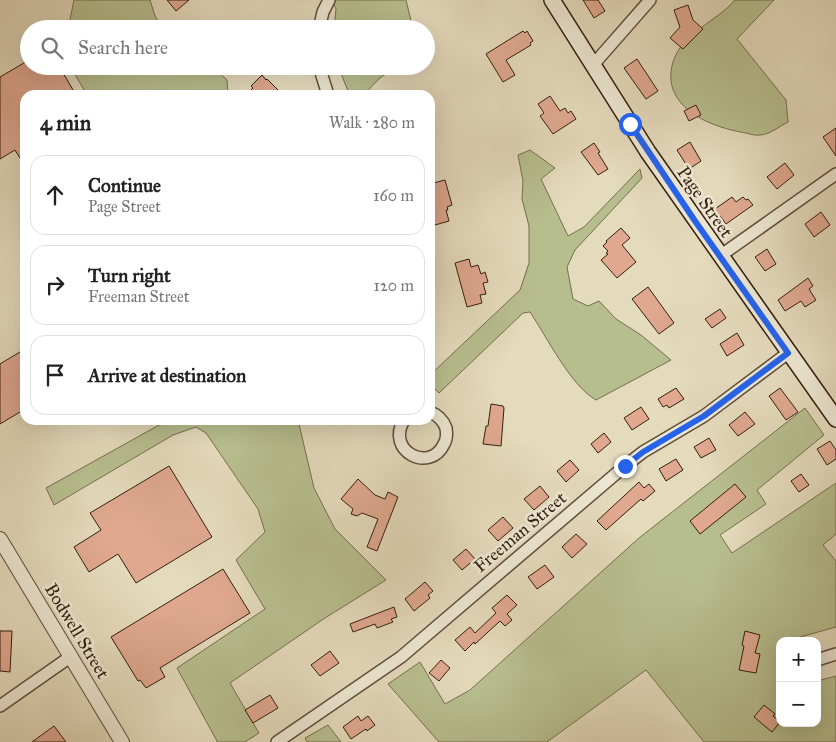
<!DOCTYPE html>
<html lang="en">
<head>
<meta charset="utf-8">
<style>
	body { margin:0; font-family:"IM FELL Great Primer",serif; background:#f6f6f6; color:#222 }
	.controls { position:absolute; right:15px; bottom:15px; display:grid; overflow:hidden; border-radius:10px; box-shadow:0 5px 20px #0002 }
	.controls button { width:45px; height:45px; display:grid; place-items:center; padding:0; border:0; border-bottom:1px solid #e0e0e0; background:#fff; color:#222; font:25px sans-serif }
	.stop { position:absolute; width:15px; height:15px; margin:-11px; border:4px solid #2563eb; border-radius:50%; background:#fff }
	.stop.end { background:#2563eb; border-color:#fff; box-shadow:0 1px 5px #0008 }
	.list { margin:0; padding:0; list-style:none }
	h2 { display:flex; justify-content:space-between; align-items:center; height:65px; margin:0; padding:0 20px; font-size:21px }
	h2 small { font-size:16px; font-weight:400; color:#767676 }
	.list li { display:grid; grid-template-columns:32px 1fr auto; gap:15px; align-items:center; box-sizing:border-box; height:80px; margin:0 10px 10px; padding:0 10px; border:1px solid #e0e0e0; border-radius:15px }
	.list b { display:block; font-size:19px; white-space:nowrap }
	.list p { margin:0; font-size:16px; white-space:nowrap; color:#767676 }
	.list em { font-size:16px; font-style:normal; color:#767676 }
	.icon { flex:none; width:28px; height:28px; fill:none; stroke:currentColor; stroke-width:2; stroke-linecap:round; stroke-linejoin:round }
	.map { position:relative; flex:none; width:836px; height:742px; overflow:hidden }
	.search { position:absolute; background:#fff; box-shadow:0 5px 20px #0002; left:20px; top:20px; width:415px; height:55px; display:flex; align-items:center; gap:12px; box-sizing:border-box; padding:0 18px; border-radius:28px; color:#767676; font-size:19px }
	.panel { position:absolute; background:#fff; box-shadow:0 5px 20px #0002; left:20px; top:90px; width:415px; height:335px; border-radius:15px }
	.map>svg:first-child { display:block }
</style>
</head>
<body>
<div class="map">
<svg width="836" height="742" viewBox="0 0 836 742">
	<rect width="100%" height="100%" fill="#e4dabc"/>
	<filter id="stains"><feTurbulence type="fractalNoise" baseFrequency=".004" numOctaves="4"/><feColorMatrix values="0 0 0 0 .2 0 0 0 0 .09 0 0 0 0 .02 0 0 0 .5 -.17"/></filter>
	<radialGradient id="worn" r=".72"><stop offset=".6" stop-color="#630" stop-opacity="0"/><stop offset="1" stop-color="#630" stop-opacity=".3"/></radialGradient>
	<g fill="#b7be8e" stroke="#766e4f">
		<polygon points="74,0 150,0 155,16 163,29 68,29"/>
		<polygon points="332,0 406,0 413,29 334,29 336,9"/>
		<path d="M 735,0 L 774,0 L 737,39 L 786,100 L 788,122 C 780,126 769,135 760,135 C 755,136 747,133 741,132 C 707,126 660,105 673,62 C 682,33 716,22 735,0 Z"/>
		<polygon points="70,66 205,66 216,70 227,80 228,95 87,95"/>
		<path d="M 338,66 L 416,66 L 415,68 C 390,70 383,72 367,92 L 348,91 Z"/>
		<path d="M 530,150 L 555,168 L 541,179 L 568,236 L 584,227 L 640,169 L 642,178 L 575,250 L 567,267 L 573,299 L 588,306 L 599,301 L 616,319 L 641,335 L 671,360 L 596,400 C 570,385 547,337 530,312 L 523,313 L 439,393 L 430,384 L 430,375 L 520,290 L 529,263 L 529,226 L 522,199 L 523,181 L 518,155 Z"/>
		<polygon points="805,408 824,435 757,490 766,504 720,535 732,553 836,483 836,534 823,545 836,561 836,627 800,637 798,641 780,641 780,723 817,723 817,681 836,676 836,742 704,742 646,670 547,742 439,742 388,684 420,662 445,704 470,690 639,538"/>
		<polygon points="168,420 298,420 314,488 335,529 386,580 325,618 230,683 259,733 245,742 217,742 217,741 177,668 265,609 236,560 265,532 258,509 206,433 196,427 173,435 54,505 46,488"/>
		<polygon points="328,725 341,742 307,742 305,738"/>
	</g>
	<g fill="#dfa88f" stroke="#341e10">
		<polygon points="167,0 189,0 176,11"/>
		<polygon points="583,0 598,0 605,11 594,18"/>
		<polygon points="688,5 693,20 703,29 683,49 670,38 680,27 674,10"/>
		<polygon points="523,31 525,33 527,31 533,41 530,43 531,45 506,60 515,75 503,82 486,54"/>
		<polygon points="637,59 658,91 646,99 624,68"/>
		<polygon points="29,60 29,66 59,66 76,95 25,95 25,166 15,150 0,159 0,77"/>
		<polygon points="262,75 266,80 267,79 283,95 246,95 253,88 251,86"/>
		<polygon points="550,96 560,111 565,108 568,113 571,111 576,119 553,134 540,116 544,113 538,104"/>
		<polygon points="696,105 701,115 689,121 684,111"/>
		<polygon points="836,128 836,156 823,137"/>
		<polygon points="690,142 701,161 689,169 677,150"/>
		<polygon points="594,143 600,152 598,153 608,169 598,175 581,152"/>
		<polygon points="785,163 794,175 777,189 767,177"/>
		<polygon points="445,180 452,205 447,207 448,210 446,210 449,221 435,225 430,207 430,184"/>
		<polygon points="732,197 736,202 743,197 746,200 748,199 753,205 726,224 715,209"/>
		<polygon points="821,212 830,225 814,237 805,224"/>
		<polygon points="621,228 630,238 622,245 636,262 617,278 601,260 608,254 606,253 608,251 603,246 607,242 606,241"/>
		<polygon points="767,249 776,264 765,271 755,257"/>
		<polygon points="469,259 471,267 478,265 481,274 485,272 488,282 483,283 486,294 480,295 482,303 467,307 455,263"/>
		<polygon points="808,278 813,286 809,289 816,300 805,307 801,301 785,311 778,300"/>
		<polygon points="648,287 674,323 659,334 632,299"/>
		<polygon points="720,309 726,318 712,328 705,319"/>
		<polygon points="737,333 744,345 727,356 720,344"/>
		<polygon points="25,349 25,409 0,424 0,364"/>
		<polygon points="676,388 684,399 669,408 667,405 663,407 658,399"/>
		<polygon points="780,388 798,412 786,420 769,396"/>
		<polygon points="491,404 503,406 504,408 501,446 483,444 486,426 488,426"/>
		<polygon points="641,407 649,419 632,430 624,418"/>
		<polygon points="745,412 755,424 738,436 729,425"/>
		<polygon points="604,433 611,442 598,453 591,444"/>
		<polygon points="709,438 716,450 701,458 694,447"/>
		<polygon points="830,441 836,450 836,459 827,465 817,449"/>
		<polygon points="676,459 683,470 666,481 659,469"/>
		<polygon points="570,460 579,470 566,482 557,471"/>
		<polygon points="169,466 212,537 136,583 118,554 89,572 74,547 101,530 90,513"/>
		<polygon points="801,474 809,485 799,492 791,481"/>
		<polygon points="358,479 375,495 385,499 388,492 398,497 377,551 367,547 378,519 362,513 357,516 351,514 353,509 341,499"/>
		<polygon points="639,482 644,488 649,484 655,491 643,501 641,499 606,530 597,521"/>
		<polygon points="735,484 746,497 700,534 690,521"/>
		<polygon points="540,486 549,497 534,510 524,499"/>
		<polygon points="503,517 513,528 498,541 488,530"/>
		<polygon points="576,534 587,544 572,558 562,547"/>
		<polygon points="466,549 475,559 462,570 453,560"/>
		<polygon points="545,565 554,577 537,589 528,577"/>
		<polygon points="223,569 250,613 160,668 165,677 146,688 140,680 138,681 111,637"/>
		<polygon points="425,582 433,591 428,595 430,598 414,611 405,599"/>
		<polygon points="507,595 517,605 507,614 512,620 505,626 500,621 475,644 474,642 465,651 455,640 470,627 475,633 496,613 492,608"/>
		<polygon points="394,607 397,617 391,619 393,622 377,628 375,624 353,632 350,624"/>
		<polygon points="0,631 12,631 10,672 0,671"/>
		<polygon points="745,631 760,635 755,653 760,654 756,673 739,670 744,646 742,645"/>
		<polygon points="330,651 339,663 320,676 311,665"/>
		<polygon points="441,660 450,668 439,681 429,673"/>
		<polygon points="270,695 278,708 253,723 245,710"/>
		<polygon points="764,705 775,714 773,716 780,722 772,732 754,717"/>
		<polygon points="358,716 361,721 368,716 375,725 367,731 366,729 351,739 343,727"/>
		<polygon points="54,726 66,742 32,742"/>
	</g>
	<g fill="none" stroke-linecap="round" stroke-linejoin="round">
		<defs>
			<g id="minor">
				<polyline points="319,29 323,12 329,0"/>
				<polyline points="593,65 650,0"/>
				<polyline points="319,66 328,95"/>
				<polyline points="720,256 836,174"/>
				<path d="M 404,420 C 385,451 430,474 444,444 C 447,439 447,434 446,428 C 443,420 438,415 430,412"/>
				<polyline points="817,660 836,654"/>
				<polyline points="0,706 70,657"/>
				<polyline points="277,742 401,657 625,466 643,452 704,416 788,353"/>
			</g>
			<polyline id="tertiary" points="0,539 122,742"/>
			<polyline id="secondary" points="552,0 648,152 836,419"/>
		</defs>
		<use href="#minor" stroke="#604d3b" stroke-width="14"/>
		<use href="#tertiary" stroke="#604d3b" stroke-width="16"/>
		<use href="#secondary" stroke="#341e10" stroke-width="18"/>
		<use href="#minor" stroke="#ede7d3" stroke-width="11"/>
		<use href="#tertiary" stroke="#ede7d3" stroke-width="14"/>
		<use href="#secondary" stroke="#ede7d3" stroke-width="15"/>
	</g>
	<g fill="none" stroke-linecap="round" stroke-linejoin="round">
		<polyline stroke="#2563eb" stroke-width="6" points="625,466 643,452 704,416 788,353 695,221 630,124"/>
	</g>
	<g text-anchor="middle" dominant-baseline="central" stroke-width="5" stroke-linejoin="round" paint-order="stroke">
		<g font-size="18" fill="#341e10" stroke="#ede7d3">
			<text transform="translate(705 202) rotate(55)">Page Street</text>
			<text transform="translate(520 532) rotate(-40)">Freeman Street</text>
			<text transform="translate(77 631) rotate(59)">Bodwell Street</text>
		</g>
	</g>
	<rect width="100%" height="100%" filter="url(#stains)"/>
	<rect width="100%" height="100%" fill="url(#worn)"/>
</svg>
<div class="controls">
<button>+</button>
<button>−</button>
</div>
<div class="stop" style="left:630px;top:124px"></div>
<div class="stop end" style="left:625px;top:466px"></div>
<div class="search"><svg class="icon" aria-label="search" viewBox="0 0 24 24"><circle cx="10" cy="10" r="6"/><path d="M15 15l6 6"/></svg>Search here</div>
<section class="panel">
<h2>4 min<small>Walk · 280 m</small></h2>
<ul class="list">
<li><svg class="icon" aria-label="ahead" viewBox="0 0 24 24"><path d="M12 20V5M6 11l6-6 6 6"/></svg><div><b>Continue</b><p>Page Street</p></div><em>160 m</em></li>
<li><svg class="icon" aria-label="right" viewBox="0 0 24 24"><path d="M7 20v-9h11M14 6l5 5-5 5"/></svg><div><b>Turn right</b><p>Freeman Street</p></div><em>120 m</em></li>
<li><svg class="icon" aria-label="arrive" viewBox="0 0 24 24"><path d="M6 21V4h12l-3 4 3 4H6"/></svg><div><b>Arrive at destination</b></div></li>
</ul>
</section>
</div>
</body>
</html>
